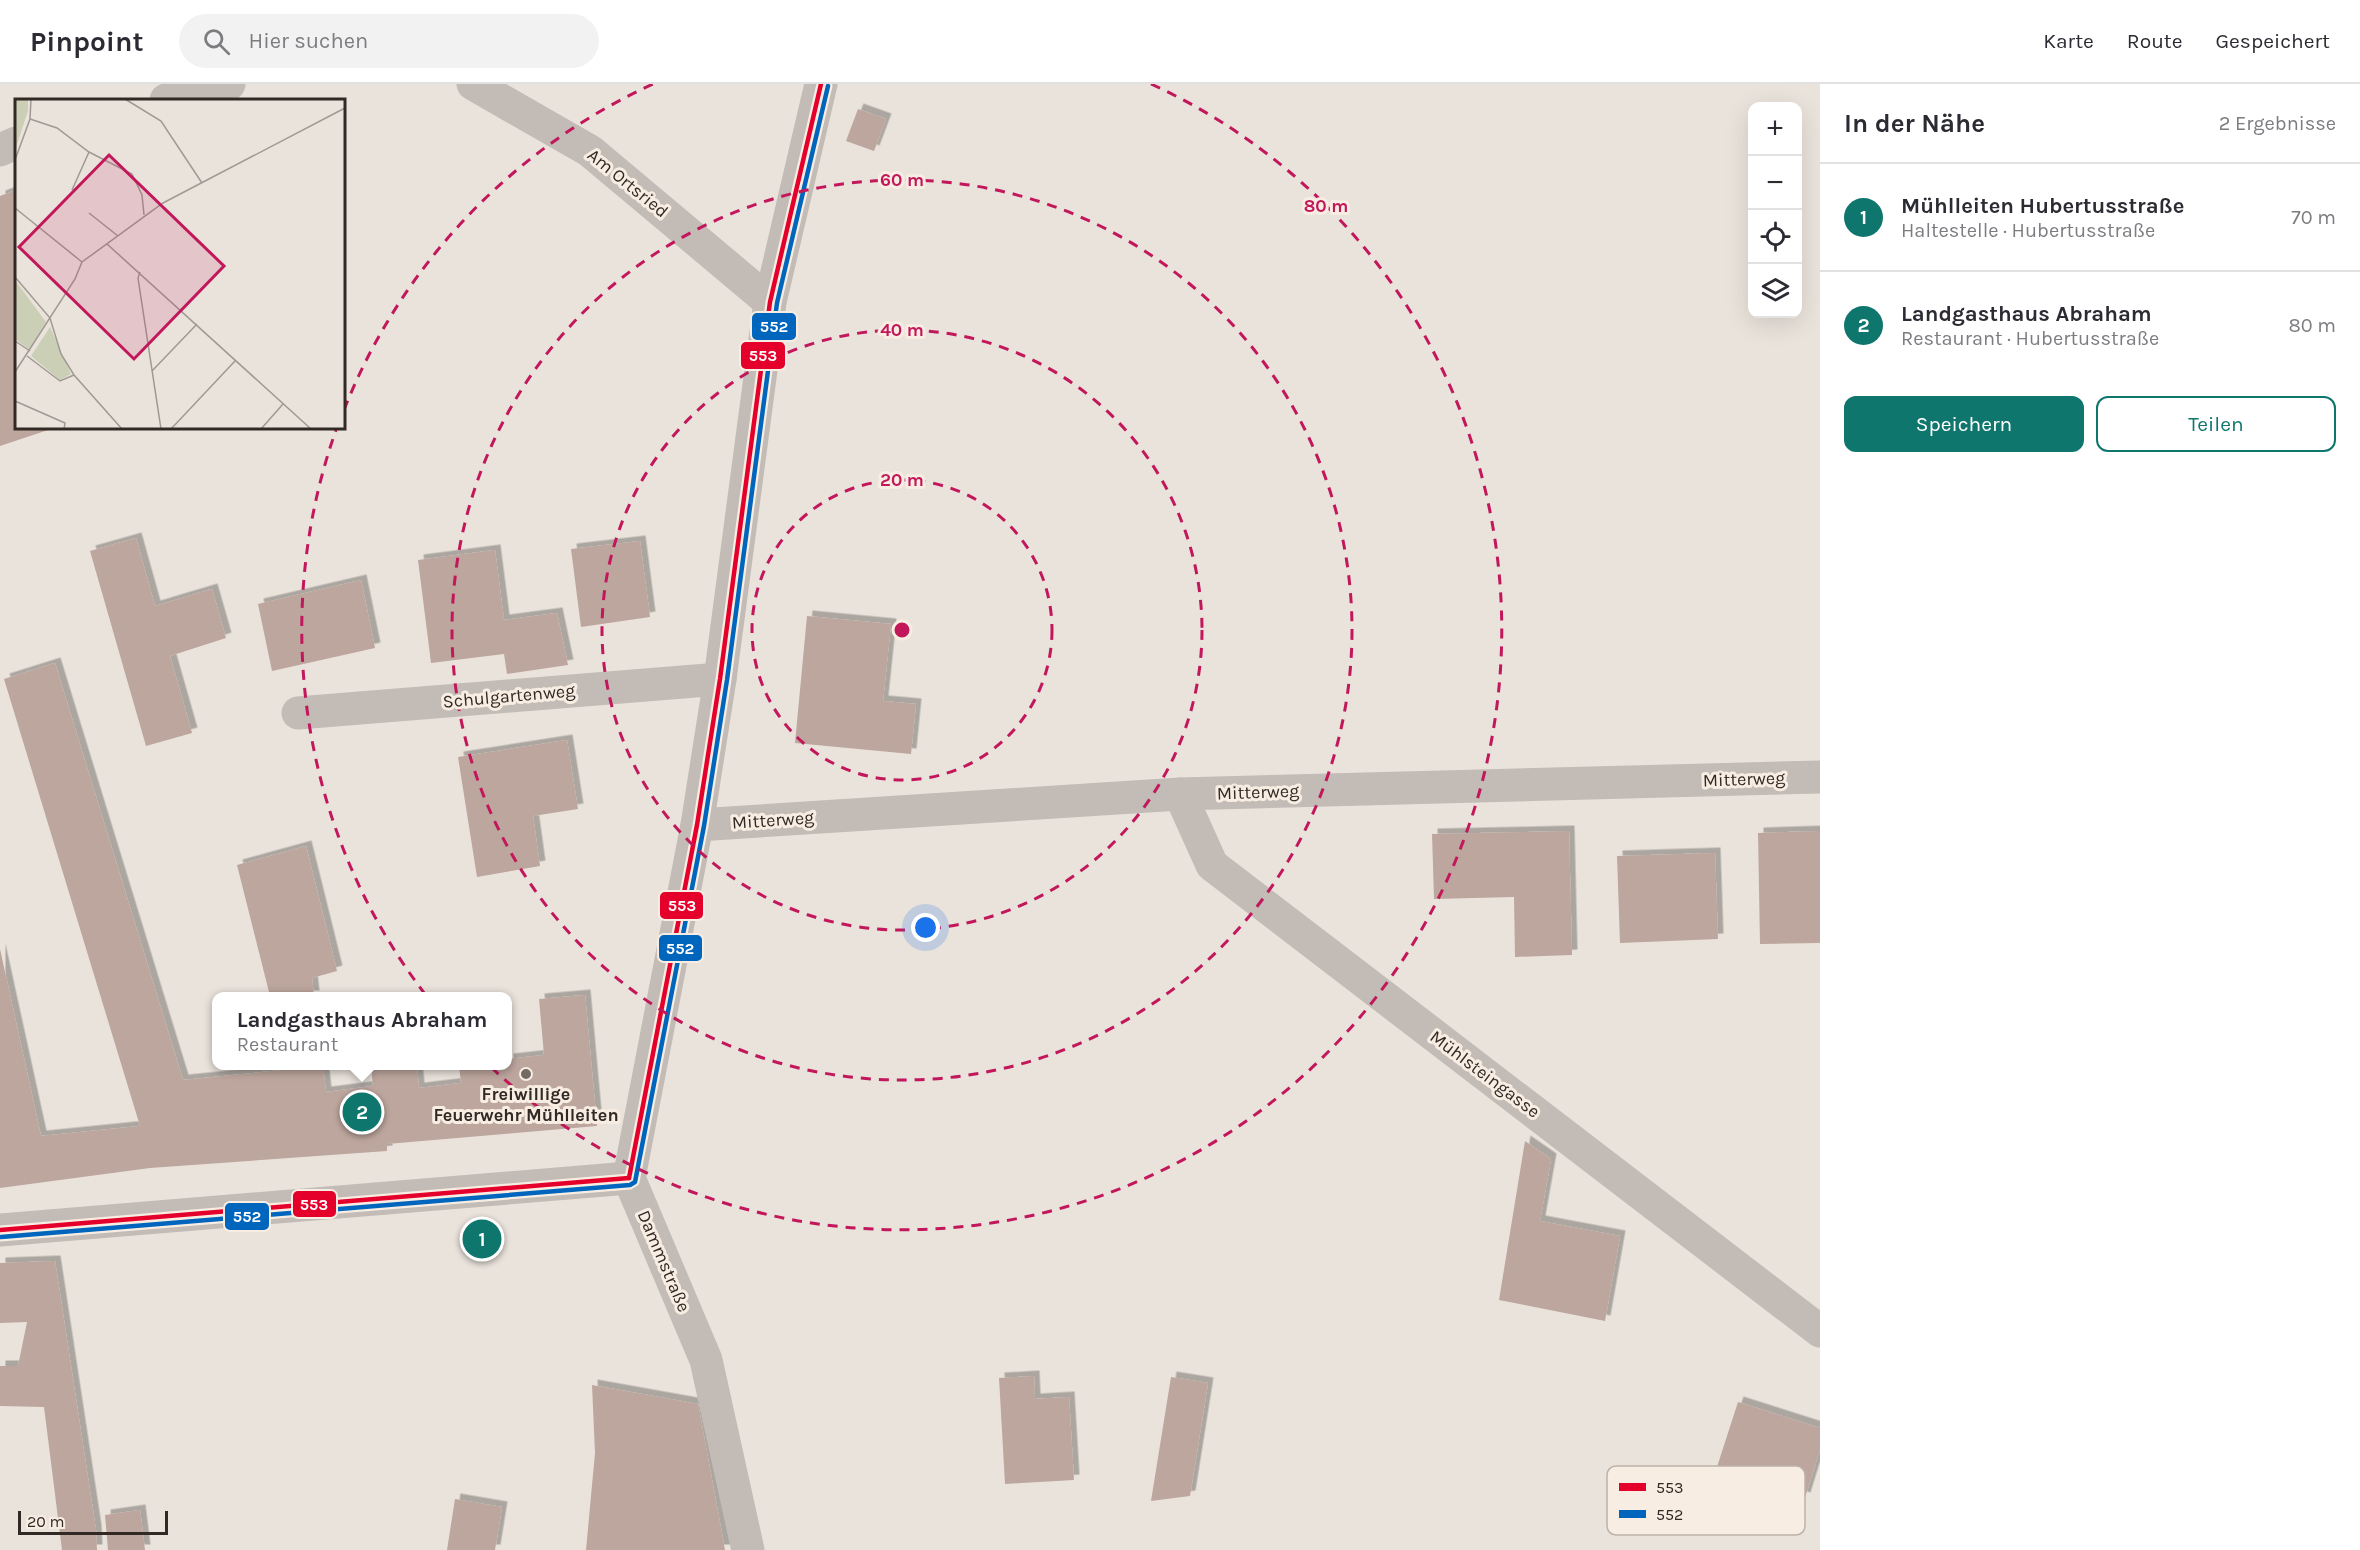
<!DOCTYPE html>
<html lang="de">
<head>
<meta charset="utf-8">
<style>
	body { margin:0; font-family:Karla,sans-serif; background:#f2f2f3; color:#2b2b33 }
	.controls { position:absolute; right:18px; top:18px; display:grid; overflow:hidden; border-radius:12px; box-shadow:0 6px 24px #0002 }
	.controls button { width:54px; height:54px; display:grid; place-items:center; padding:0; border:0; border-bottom:2px solid #e1e1e2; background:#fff; color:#2b2b33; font:30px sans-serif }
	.scale { position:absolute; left:18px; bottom:15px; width:150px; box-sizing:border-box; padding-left:6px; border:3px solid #322925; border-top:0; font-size:16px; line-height:21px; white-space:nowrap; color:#322925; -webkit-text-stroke:4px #f8ede2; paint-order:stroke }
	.you { position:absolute; left:926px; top:844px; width:21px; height:21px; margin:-15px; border:4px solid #fff; border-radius:50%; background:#1a73e8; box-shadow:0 0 0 9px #1a73e833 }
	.badge { display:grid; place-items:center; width:39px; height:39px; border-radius:50%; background:#0f766e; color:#fff; font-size:20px; font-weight:700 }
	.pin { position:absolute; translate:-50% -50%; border:3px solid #fff; box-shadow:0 2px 6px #0006 }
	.popup { position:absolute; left:212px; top:908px; width:300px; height:78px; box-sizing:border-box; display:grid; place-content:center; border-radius:12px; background:#fff; filter:drop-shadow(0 2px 4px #0005); font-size:20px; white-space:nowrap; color:#7c7c81 }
	.popup b { font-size:22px; color:#2b2b33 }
	.popup::after { content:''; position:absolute; left:50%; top:100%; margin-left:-12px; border:12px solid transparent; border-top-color:#fff }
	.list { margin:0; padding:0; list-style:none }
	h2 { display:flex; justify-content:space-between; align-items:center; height:78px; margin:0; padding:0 24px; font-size:26px }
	h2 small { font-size:20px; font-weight:400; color:#7c7c81 }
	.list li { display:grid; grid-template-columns:39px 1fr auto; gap:18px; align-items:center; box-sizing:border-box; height:108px; padding:0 24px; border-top:2px solid #e1e1e2 }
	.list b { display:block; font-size:22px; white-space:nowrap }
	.list p { margin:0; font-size:20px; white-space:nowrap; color:#7c7c81 }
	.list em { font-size:20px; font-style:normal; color:#7c7c81 }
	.actions { display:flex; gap:12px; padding:18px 24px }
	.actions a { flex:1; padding:14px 0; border:2px solid #0f766e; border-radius:12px; text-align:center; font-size:21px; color:#0f766e }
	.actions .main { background:#0f766e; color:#fff }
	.icon { flex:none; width:33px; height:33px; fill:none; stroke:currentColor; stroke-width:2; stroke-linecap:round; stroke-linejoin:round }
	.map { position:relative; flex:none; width:1820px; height:1466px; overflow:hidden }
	header { display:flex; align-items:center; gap:36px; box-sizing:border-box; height:84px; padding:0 30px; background:#fff; border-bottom:2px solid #e1e1e2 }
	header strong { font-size:28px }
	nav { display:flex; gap:33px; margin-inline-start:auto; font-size:21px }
	.search { width:420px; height:54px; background:#f2f2f3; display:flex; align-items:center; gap:15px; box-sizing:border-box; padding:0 21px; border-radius:33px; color:#7c7c81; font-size:22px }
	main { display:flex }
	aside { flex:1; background:#fff }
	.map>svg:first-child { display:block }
</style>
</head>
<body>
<header>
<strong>Pinpoint</strong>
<div class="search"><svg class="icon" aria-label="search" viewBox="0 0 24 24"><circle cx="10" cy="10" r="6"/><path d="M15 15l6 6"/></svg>Hier suchen</div>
<nav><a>Karte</a><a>Route</a><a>Gespeichert</a></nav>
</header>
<main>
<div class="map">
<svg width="1820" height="1466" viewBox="0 0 1820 1466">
	<defs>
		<filter id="shadow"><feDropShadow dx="5.5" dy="-5.5" stdDeviation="0" flood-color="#0004"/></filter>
	</defs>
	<rect width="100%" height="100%" fill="#eae3dc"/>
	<g fill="#bda69e" filter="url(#shadow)">
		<polygon points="858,25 886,35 874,67 846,57"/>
		<polygon points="16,106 16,344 54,344 0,362 0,112"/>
		<polygon points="136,454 155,522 212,505 226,554 170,572 192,649 146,662 90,467"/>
		<polygon points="640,457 650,533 581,543 571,465"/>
		<polygon points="495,466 504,536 557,529 568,581 507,590 504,570 431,579 418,476"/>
		<polygon points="361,496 375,564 272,587 258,520"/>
		<polygon points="807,532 891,540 883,617 916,620 911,670 795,659"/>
		<polygon points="55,579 183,996 282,986 281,982 323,982 326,1008 373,1002 371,982 417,982 419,1004 461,999 459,982 508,982 508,975 544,971 539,915 585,911 597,1042 387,1060 387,1067 150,1084 0,1104 0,865 41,1052 140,1042 4,595"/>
		<polygon points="567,656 578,725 533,732 540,782 477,793 458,673"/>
		<polygon points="1569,747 1572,871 1515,873 1514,813 1434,815 1432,750"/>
		<polygon points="1820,747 1820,859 1760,860 1758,749"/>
		<polygon points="306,762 337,887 312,894 314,912 270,912 237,781"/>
		<polygon points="1715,769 1718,855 1620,859 1617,772"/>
		<polygon points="1525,1057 1551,1075 1540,1137 1620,1152 1605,1237 1499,1216"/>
		<polygon points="55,1177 96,1446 97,1466 62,1466 44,1323 0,1322 0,1282 18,1282 27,1238 0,1239 0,1179"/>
		<polygon points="1034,1292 1035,1315 1069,1313 1074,1396 1005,1400 999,1294"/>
		<polygon points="1171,1293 1208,1299 1190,1412 1151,1417"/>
		<polygon points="592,1301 698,1320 725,1466 586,1466 595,1369"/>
		<polygon points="1738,1318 1820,1344 1820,1365 1805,1414 1716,1386"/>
		<polygon points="455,1415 502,1423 495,1466 447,1466"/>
		<polygon points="140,1426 145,1466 108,1466 105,1431"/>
	</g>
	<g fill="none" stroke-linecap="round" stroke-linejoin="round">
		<g stroke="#c2bbb6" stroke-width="33">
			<polyline points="473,0 590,67 770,218"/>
			<polyline points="166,16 229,0"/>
			<polyline points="0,66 16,59"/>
			<polyline points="298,629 720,595"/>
			<polyline points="1180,710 1212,781 1820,1247"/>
			<polyline points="697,741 1180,710 1820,693"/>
			<polyline points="0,1146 629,1094"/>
			<polyline points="748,1466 706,1276 629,1094 697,741 720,595 770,218 821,0"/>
		</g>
		<defs>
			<g id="bus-1">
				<polyline points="629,1094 697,741 720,595 770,218 821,0"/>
				<polyline points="0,1146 629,1094"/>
			</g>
			<polyline id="bus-2" points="1,1153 630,1101 635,1098 704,742 727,596 777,219 828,2"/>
		</defs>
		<use href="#bus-1" stroke="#f8ede2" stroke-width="9"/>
		<use href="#bus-2" stroke="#f8ede2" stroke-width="9"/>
		<use href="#bus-1" stroke="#e4002b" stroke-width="4.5"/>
		<use href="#bus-2" stroke="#0065bd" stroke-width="4.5"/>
	</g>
	<g fill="none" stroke="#c2185b" stroke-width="3" stroke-dasharray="10 8">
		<circle cx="902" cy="546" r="150"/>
		<circle cx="902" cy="546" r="300"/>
		<circle cx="902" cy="546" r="450"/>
		<path d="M344 326A600 600 0 0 1 653 0M1151 0A600 600 0 1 1 336 346"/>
	</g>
	<circle fill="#726a65" stroke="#f8ede2" stroke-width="2" cx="526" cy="990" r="6"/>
	<g text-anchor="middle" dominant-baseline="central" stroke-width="6" stroke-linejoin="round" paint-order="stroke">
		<g font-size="18" fill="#322925" stroke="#f8ede2">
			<text transform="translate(628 99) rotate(39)">Am Ortsried</text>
			<text transform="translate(509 612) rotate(-5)">Schulgartenweg</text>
			<text transform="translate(1744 695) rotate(-2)">Mitterweg</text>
			<text transform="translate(1258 708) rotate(-2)">Mitterweg</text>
			<text transform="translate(773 736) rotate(-4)">Mitterweg</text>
			<text transform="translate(1485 990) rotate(37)">Mühlsteingasse</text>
			<text transform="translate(664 1177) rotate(67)">Dammstraße</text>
		</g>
		<g font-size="18" font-weight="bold" fill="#322925" stroke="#f8ede2">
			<text x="526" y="1010">Freiwillige<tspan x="526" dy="21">Feuerwehr Mühlleiten</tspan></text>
		</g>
	</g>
	<g transform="translate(15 15)">
		<rect width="330" height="330" fill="#eae3dc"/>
		<path d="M 0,0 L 13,0 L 13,12 L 0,51 ZM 0,181 L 31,223 L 14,250 L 0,240 ZM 35,228 L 56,275 L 45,281 L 16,257 Z" fill="#cbcfb6"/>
		<path fill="none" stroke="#a09993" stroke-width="1.5" d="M 110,0 L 146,22 L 187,84M 15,20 L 42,29 L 74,53 L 117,75 L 127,96 L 129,116M 0,61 L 15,20 L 16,0M 57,91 L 74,53M 0,109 L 67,163M 74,114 L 103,137M 92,145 L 296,330M 125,173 L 123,179 L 146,330M 0,178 L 35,219 L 46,255 L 59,276 L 107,330M 0,242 L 15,252M 12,257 L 45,282 L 59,276M 137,272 L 182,225M 0,273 L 60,180 L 67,163 L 148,104 L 330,9M 0,302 L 50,324 L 49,330M 156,330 L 220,262M 246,330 L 268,305"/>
		<path fill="#c2185b" fill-opacity="0.15" stroke="#c2185b" stroke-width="3" d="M 94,56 L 209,167 L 119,260 L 4,148 Z"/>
		<rect width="330" height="330" fill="none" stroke="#322925" stroke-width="3"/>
	</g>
	<rect x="1607" y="1382" width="198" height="69" rx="9" fill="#f8ede2" stroke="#bdb2a9" stroke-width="1.5"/>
	<rect x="1619" y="1399" width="27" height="8" fill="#e4002b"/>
	<rect x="1619" y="1426" width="27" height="8" fill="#0065bd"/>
	<g font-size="16" fill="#322925">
		<text x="1656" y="1409">553</text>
		<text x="1656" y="1436">552</text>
	</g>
	<circle cx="902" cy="546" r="9" fill="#c2185b" stroke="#f8ede2" stroke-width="3"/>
	<g font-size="18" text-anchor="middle" font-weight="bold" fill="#c2185b" stroke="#f8ede2" stroke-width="6" stroke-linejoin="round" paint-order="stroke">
		<text x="902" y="102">60 m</text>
		<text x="1326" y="128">80 m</text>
		<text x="902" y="252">40 m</text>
		<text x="902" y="402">20 m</text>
	</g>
	<g stroke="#f8ede2" stroke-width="2">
		<rect x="751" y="228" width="46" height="29" rx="6" fill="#0065bd"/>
		<rect x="740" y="257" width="46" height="29" rx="6" fill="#e4002b"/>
		<rect x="659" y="807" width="45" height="29" rx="6" fill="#e4002b"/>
		<rect x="658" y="850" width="45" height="28" rx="6" fill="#0065bd"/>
		<rect x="292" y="1106" width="45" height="28" rx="6" fill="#e4002b"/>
		<rect x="224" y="1118" width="46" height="29" rx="6" fill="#0065bd"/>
	</g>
	<g font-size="16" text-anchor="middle" font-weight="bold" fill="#fff">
		<text x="774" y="248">552</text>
		<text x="763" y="277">553</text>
		<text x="682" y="827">553</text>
		<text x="680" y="870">552</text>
		<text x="314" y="1126">553</text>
		<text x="247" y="1138">552</text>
	</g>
</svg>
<div class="controls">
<button>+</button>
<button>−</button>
<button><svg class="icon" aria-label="locate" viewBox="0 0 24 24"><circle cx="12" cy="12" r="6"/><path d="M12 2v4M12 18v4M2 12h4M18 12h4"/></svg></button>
<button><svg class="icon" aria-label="layers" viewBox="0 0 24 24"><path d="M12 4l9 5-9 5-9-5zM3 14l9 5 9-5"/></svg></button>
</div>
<div class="scale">20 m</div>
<div class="you"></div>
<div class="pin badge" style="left:482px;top:1155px">1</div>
<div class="pin badge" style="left:362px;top:1028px">2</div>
<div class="popup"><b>Landgasthaus Abraham</b>Restaurant</div>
</div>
<aside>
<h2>In der Nähe<small>2 Ergebnisse</small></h2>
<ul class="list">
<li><span class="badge">1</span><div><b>Mühlleiten Hubertusstraße</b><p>Haltestelle · Hubertusstraße</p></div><em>70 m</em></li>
<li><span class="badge">2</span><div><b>Landgasthaus Abraham</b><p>Restaurant · Hubertusstraße</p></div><em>80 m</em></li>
</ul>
<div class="actions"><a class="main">Speichern</a><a>Teilen</a></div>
</aside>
</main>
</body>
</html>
